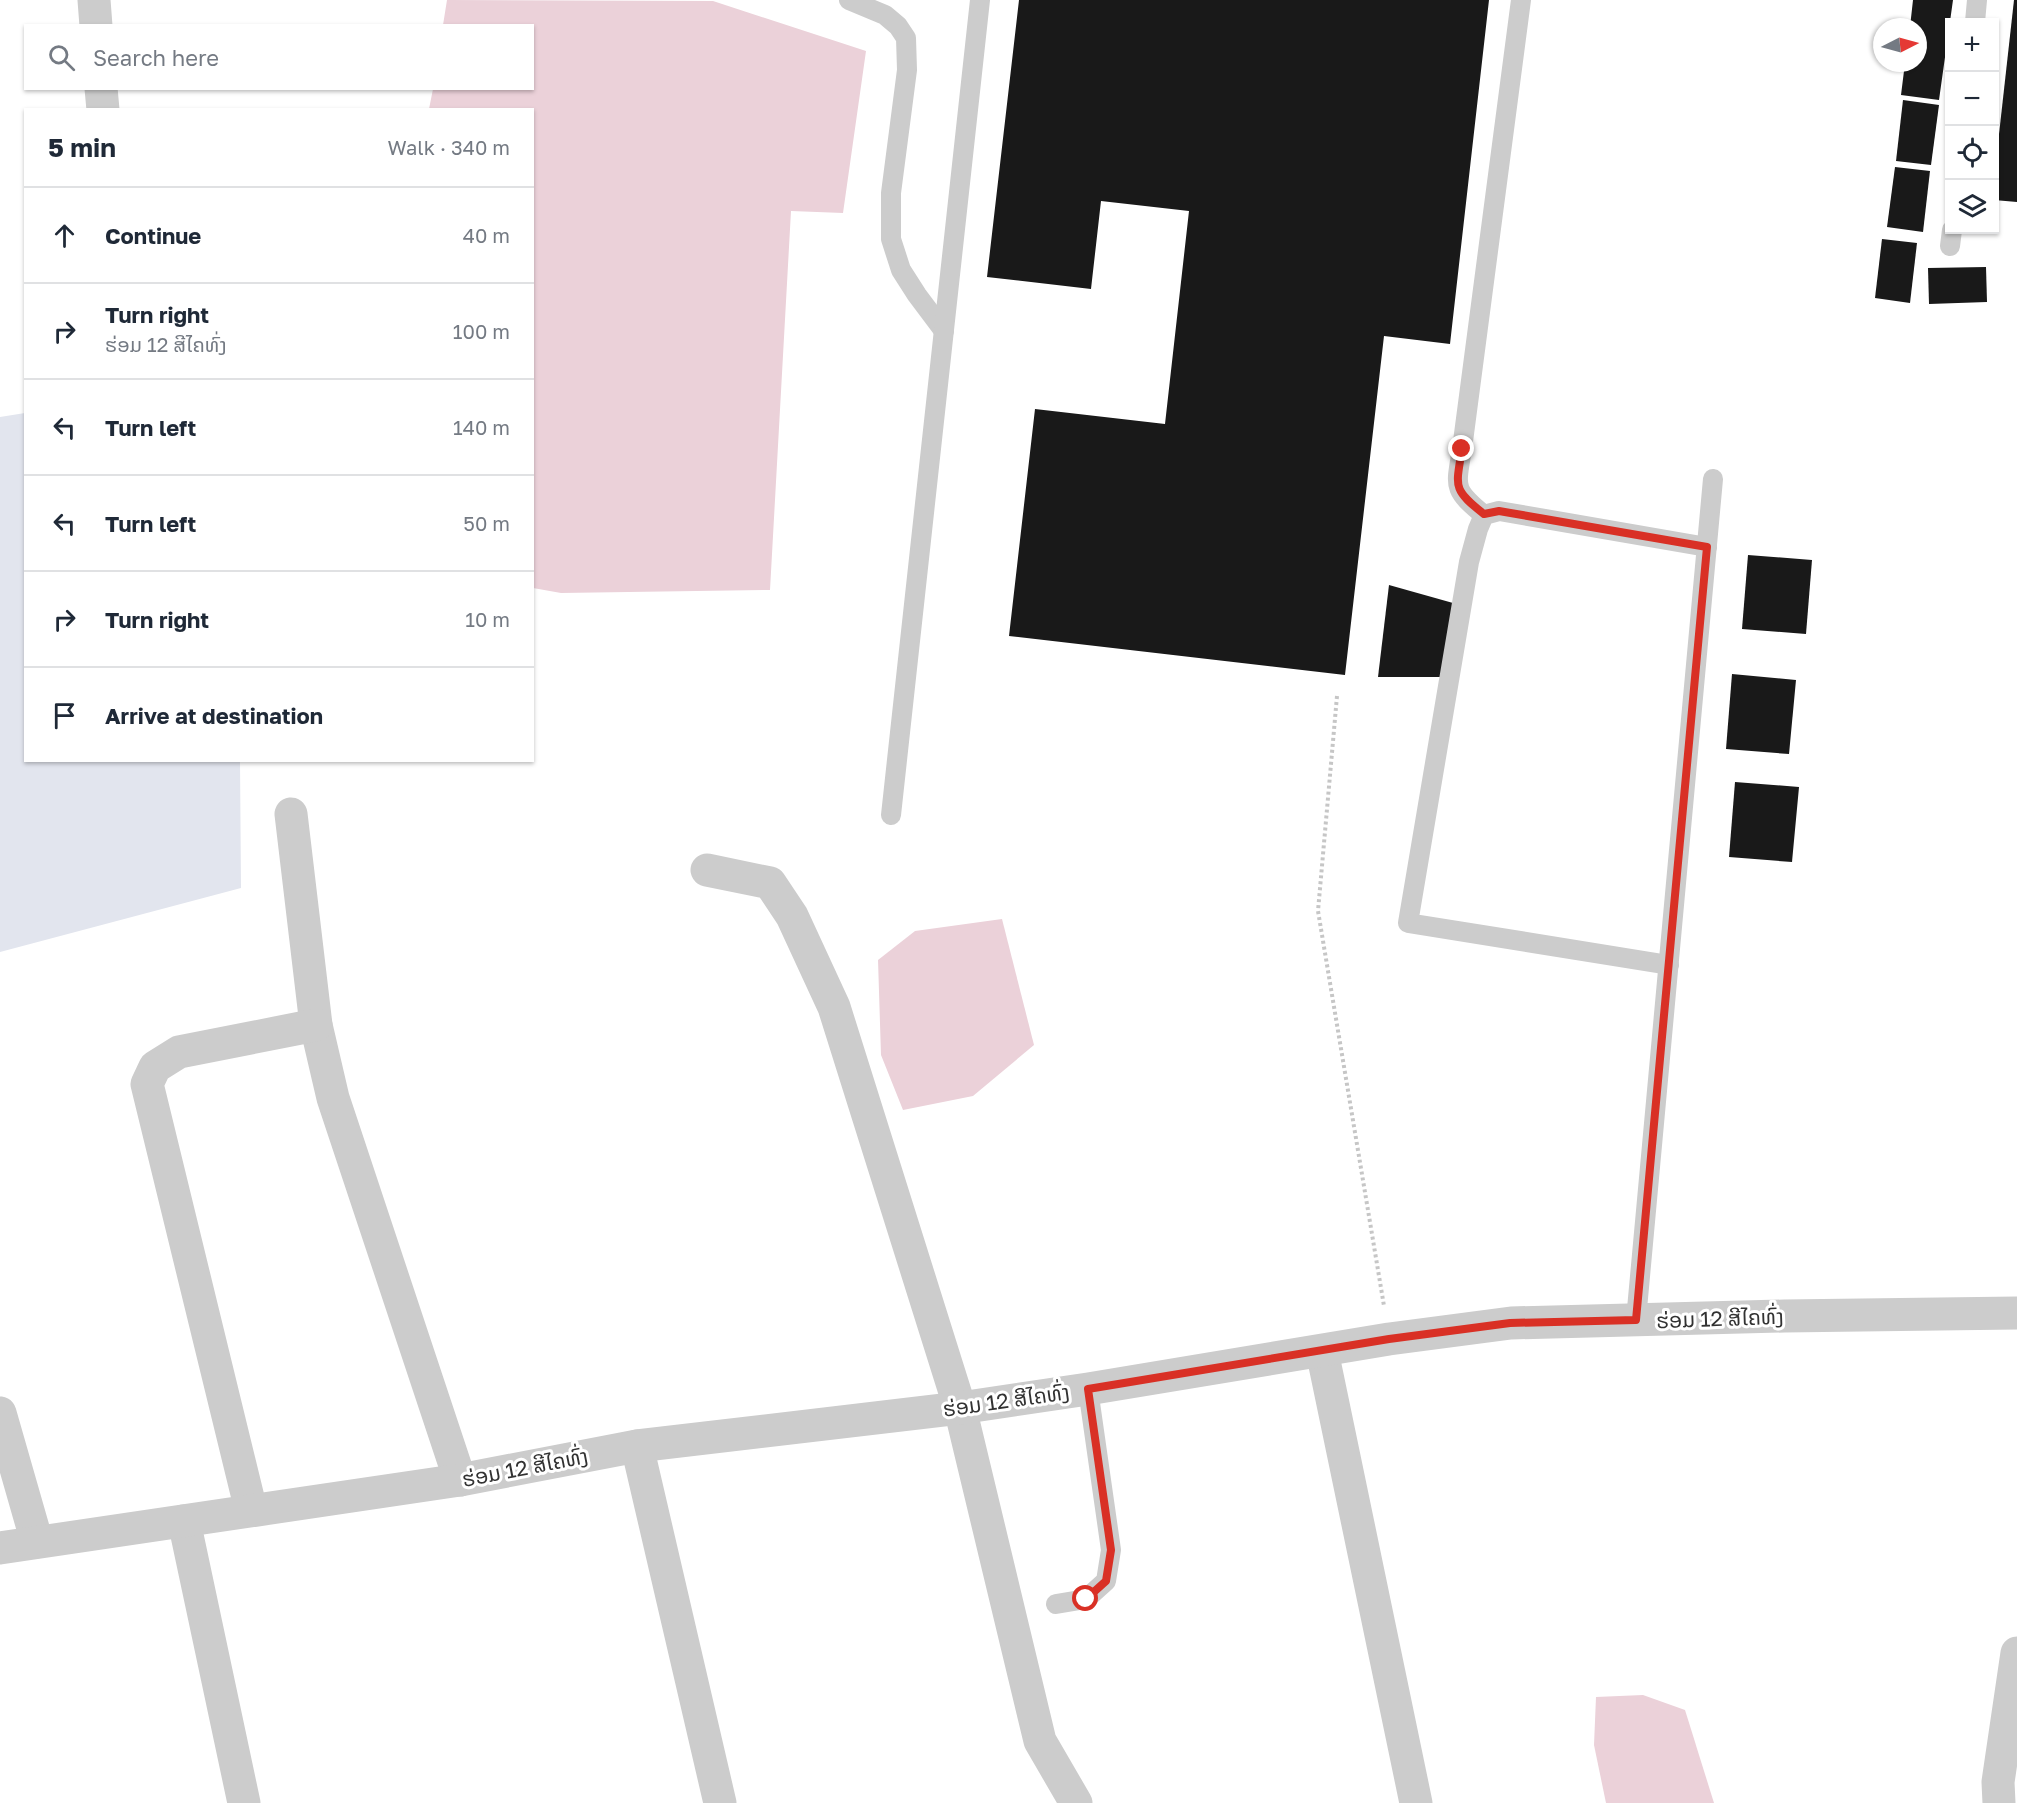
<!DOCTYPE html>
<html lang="en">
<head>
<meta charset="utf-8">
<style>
	body { margin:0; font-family:"Golos Text","Noto Sans Lao",sans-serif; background:#f2f2f3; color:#1f2937 }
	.controls { position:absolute; right:18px; top:18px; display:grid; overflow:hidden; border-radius:0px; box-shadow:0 2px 4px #0004 }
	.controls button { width:54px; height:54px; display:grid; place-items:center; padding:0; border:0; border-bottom:2px solid #e0e1e3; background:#fff; color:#1f2937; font:30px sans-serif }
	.compass { position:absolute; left:1873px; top:18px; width:54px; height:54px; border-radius:50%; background:#fff; box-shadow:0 2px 4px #0004; rotate:84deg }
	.stop { position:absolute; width:18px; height:18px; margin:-14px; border:4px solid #d93025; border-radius:50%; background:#fff }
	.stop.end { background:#d93025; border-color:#fff; box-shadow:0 2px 6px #0008 }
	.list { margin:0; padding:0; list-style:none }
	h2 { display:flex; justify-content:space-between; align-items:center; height:78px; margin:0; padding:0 24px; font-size:26px }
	h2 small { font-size:20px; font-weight:400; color:#747a83 }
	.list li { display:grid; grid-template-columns:39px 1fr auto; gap:18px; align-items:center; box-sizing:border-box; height:96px; padding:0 24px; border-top:2px solid #e0e1e3 }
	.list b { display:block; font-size:22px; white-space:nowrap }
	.list p { margin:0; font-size:20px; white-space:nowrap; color:#747a83 }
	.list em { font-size:20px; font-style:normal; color:#747a83 }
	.icon { flex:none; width:33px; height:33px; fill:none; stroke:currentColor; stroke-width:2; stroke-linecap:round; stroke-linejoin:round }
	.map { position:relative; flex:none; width:2017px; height:1803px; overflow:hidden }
	.search { position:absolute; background:#fff; box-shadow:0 2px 4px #0004; left:24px; top:24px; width:510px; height:66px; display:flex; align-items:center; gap:15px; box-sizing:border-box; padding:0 21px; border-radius:0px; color:#747a83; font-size:22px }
	.panel { position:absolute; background:#fff; box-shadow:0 2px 4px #0004; left:24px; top:108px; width:510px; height:654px; border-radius:0px }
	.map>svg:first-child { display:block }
</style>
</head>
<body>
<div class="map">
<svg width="2017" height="1803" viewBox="0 0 2017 1803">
	<rect width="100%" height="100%" fill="#fff"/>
	<polygon fill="#e2e5ee" points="25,413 26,760 240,761 241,888 0,952 0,417"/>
	<g fill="#ebd1d9">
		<polygon points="447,0 713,1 866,51 843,213 791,211 770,590 561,593 533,588 532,110 429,109 433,89 532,88 532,26 443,25"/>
		<polygon points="1002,919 1034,1045 973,1096 903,1110 881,1055 878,960 915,931"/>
		<polygon points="1643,1695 1685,1710 1714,1803 1606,1803 1594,1745 1596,1697"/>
	</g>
	<g fill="#191919">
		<polygon points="1019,0 1489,0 1450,344 1384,336 1345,675 1009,636 1035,409 1165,424 1189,211 1101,201 1091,289 987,277"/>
		<polygon points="1913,0 1953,0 1939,100 1901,95 1905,63 1918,63 1918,27 1910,27"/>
		<polygon points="2014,0 2017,0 2017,202 1994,200 1994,179"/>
		<polygon points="1903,100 1939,105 1931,165 1896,161"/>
		<polygon points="1895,167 1930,171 1923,232 1887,227"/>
		<polygon points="1882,239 1917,243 1910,303 1875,298"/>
		<polygon points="1986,267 1987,302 1929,304 1928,268"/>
		<polygon points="1748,555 1812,560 1806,634 1742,629"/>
		<polygon points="1389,585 1453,603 1446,677 1378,677"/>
		<polygon points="1732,674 1796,680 1789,754 1726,749"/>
		<polygon points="1735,782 1799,787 1792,862 1729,857"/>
	</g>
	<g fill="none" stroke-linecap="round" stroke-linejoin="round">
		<polyline stroke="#c6c6c6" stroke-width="4" stroke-dasharray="3 3" stroke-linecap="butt" points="1337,696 1318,911 1384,1306"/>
		<g stroke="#ccc" stroke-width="20">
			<polyline points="849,0 885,15 898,26 906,38 907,70 891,193 891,239 901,270 917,295 944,331"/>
			<polyline points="1975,22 1977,0"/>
			<polyline points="1950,246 1952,230"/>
			<path d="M 1484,515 C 1452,489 1456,487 1462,449 L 1521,0"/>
			<polyline points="891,815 980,0"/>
			<polyline points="1669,965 1408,923 1469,562 1478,529 1484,515 1499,511 1707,547"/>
			<polyline points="1636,1320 1713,479"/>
			<polyline points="1056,1604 1086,1599 1106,1581 1111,1550 1088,1389"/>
		</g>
		<g stroke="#ccc" stroke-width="33">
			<polyline points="94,0 96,26"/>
			<polyline points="101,88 103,110"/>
			<polyline points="291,814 316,1025 333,1098 460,1480"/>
			<polyline points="707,870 770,883 792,916 834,1007 960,1408 1040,1741 1076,1803"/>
			<polyline points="1322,1351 1416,1803"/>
			<polyline points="0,1413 37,1542"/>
			<polyline points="637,1446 720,1803"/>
			<polyline points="251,1510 147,1084 155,1067 179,1052 316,1025"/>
			<polyline points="184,1521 244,1803"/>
			<polyline points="0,1548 460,1480 637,1446 960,1408 1088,1389 1389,1339 1511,1323 1784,1316 2017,1313"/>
			<polyline points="1999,1803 1998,1782 2017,1653"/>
		</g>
	</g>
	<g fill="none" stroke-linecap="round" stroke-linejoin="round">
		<path stroke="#d93025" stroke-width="8" d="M 1086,1599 L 1106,1581 L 1111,1550 L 1088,1389 L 1389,1339 L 1510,1323 L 1636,1320 L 1707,547 L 1499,511 L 1484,514 C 1452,489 1456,487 1462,449"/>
	</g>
	<g text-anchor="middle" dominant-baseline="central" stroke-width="6" stroke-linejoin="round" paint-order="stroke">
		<g font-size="21" fill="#323232" stroke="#fff">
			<text transform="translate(1720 1318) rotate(-2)">ຮ່ອມ 12 ສີໄຄທົ່ງ</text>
			<text transform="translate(1006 1400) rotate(-8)">ຮ່ອມ 12 ສີໄຄທົ່ງ</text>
			<text transform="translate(525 1467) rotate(-11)">ຮ່ອມ 12 ສີໄຄທົ່ງ</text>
		</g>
	</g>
</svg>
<div class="controls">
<button>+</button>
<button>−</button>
<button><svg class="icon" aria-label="locate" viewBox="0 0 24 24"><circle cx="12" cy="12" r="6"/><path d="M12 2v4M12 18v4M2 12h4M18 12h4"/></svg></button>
<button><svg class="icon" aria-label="layers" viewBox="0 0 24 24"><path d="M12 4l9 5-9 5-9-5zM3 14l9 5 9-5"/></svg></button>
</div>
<svg class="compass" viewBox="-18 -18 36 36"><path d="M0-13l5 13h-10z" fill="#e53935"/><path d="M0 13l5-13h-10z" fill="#747a83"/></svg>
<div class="stop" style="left:1086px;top:1599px"></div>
<div class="stop end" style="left:1462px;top:449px"></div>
<div class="search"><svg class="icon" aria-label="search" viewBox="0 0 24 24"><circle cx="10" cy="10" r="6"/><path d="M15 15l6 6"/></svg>Search here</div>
<section class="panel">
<h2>5 min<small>Walk · 340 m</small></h2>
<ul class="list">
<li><svg class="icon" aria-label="ahead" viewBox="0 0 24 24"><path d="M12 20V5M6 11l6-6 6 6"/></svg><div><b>Continue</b></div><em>40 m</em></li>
<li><svg class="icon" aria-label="right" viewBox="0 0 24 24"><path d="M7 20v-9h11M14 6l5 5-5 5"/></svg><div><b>Turn right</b><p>ຮ່ອມ 12 ສີໄຄທົ່ງ</p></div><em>100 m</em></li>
<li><svg class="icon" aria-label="left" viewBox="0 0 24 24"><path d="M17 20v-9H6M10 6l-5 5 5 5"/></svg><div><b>Turn left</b></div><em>140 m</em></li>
<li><svg class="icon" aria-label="left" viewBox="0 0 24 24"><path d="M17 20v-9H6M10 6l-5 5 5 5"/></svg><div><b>Turn left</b></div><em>50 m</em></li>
<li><svg class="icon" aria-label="right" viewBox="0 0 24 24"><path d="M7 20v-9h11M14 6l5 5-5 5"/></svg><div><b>Turn right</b></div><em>10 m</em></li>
<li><svg class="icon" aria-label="arrive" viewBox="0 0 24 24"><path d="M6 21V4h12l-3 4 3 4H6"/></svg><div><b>Arrive at destination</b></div></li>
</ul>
</section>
</div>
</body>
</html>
